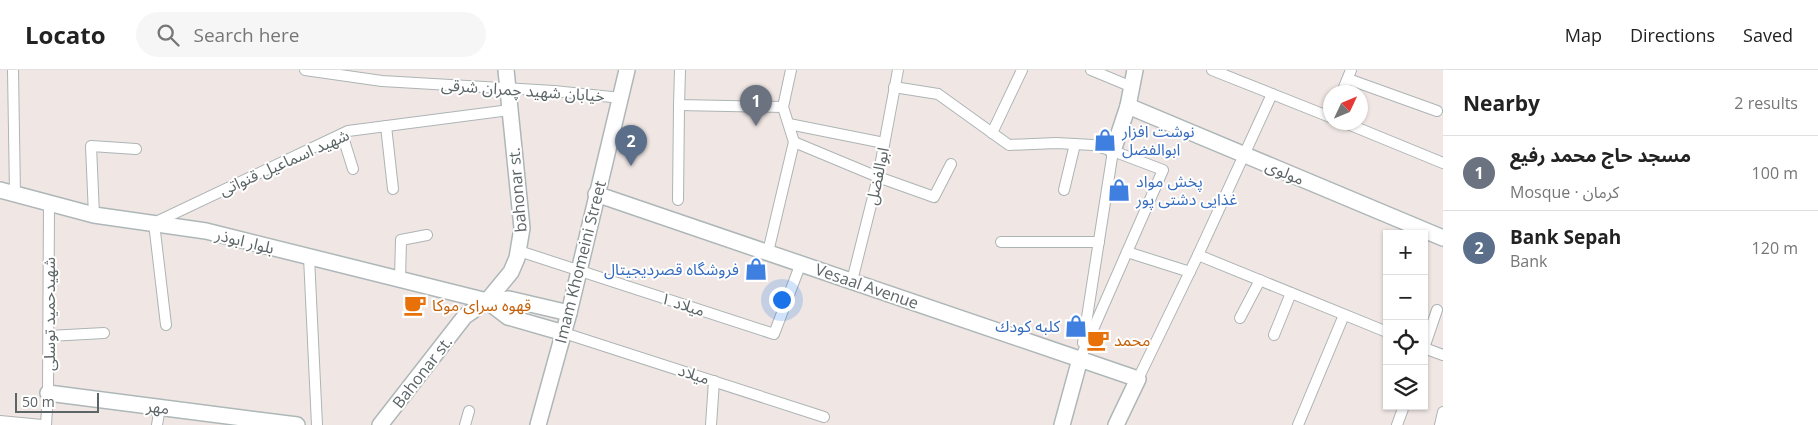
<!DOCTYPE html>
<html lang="en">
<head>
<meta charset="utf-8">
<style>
	body { margin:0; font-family:"Open Sans","Noto Sans Arabic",sans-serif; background:#f6f6f6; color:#222 }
	.controls { position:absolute; right:15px; bottom:15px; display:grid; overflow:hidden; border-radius:0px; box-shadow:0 1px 4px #0004 }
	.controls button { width:45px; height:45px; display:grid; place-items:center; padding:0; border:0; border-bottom:1px solid #e0e0e0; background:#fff; color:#222; font:25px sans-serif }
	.compass { position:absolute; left:1323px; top:15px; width:45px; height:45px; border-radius:50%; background:#fff; box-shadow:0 1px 4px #0004; rotate:46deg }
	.scale { position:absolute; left:15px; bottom:12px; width:84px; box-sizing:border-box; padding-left:5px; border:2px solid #5c6566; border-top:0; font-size:14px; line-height:18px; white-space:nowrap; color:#5c6566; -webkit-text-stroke:4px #fff; paint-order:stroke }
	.you { position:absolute; left:781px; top:229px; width:18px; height:18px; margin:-12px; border:4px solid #fff; border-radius:50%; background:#1a73e8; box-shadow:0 0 0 8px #1a73e833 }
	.badge { display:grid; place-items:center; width:32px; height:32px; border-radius:50%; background:#f52478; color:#fff; font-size:16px; font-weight:700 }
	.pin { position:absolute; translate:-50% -41px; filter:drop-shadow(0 1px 2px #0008) }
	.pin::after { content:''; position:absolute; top:26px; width:18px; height:15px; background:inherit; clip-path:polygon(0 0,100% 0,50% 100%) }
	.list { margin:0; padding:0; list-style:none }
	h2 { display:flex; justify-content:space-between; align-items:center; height:65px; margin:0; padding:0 20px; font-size:21px }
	h2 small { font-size:16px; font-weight:400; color:#767676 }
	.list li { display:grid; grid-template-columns:32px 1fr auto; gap:15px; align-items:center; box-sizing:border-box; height:75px; padding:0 20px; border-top:1px solid #e0e0e0 }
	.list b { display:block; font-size:19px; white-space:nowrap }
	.list p { margin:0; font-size:16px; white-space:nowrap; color:#767676 }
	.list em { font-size:16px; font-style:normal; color:#767676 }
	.icon { flex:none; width:28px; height:28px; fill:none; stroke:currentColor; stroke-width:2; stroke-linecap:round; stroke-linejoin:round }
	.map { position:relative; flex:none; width:1443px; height:355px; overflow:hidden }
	header { display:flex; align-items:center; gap:30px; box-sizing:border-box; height:70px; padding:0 25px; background:#fff; border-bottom:1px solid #e0e0e0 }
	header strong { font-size:24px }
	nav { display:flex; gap:28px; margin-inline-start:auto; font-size:18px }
	.search { width:350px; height:45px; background:#f6f6f6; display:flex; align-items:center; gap:12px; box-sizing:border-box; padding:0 18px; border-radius:28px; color:#767676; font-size:19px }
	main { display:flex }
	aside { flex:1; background:#fff }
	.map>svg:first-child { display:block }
</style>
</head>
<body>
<header>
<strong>Locato</strong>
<div class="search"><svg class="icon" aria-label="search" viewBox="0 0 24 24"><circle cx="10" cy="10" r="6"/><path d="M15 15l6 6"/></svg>Search here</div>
<nav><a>Map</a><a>Directions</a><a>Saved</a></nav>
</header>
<main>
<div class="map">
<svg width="1443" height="355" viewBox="0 0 1443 355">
	<rect width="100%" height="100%" fill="#f0e7e4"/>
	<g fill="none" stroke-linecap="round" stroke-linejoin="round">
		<defs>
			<g id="street">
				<polyline points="13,0 15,124"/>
				<polyline points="305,0 382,11 554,21 621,28"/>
				<polyline points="680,0 679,35 783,37"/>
				<polyline points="791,0 783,37 794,72"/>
				<polyline points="1091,0 1132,17"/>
				<polyline points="1212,0 1330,47"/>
				<polyline points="1348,9 1437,41"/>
				<polyline points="894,17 938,24 1009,75 1056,73 1093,75 1113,81 1163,100 1080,289"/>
				<polyline points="1342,22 1351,0"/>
				<polyline points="1343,52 1443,93"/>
				<polyline points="789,54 884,73"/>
				<polyline points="386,56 393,119"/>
				<polyline points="992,63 1022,0"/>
				<polyline points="342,64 353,99"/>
				<polyline points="794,72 878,107 934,127 951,94"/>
				<polyline points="1064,120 1075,74"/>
				<polyline points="678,130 679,35"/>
				<polyline points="94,145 91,76 136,79"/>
				<polyline points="1001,172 1099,172"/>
				<polyline points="519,181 774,264 801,193"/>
				<polyline points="768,182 794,72"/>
				<polyline points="1127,182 1190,202"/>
				<polyline points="1198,185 1387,262"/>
				<polyline points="309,187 317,355"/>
				<polyline points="400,209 401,170 427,165"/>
				<polyline points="852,211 878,107 898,0"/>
				<polyline points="1240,248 1260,210"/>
				<polyline points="166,255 154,153 348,61 510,40"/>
				<polyline points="564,263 824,347"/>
				<polyline points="1274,265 1291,223"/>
				<polyline points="49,266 104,263"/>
				<polyline points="1083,273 1113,81"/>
				<polyline points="1424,278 1437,240"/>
				<polyline points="1424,278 1443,285"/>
				<polyline points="1138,309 1198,185 1272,24"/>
				<polyline points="0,351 42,355"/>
				<polyline points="46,355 48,323 49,133"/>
				<polyline points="157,355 160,337"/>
				<polyline points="465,355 469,341"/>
				<polyline points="711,355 714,311"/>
				<polyline points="1298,355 1344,245"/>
				<polyline points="1397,355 1404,336"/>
				<polyline points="1440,355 1443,342"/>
			</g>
			<g id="secondary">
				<polyline points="1128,36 1443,168"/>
				<polyline points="1113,81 1128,36 1135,0"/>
				<polyline points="0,120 94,145 206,161 487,231 509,229 569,243"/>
				<polyline points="596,124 1138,309 1116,355"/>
				<polyline points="487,231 508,247 564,263"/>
				<polyline points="48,323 297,355"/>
				<polyline points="380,355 465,246 487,231 511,202 517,188 522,158 506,0"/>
				<polyline points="538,355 569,243 627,0"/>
				<polyline points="1062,355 1080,289"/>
			</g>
		</defs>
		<use href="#street" stroke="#adb4b5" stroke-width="12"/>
		<use href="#secondary" stroke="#aeb7b8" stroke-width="18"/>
		<use href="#street" stroke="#fff" stroke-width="10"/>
		<use href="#secondary" stroke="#fff" stroke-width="15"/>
	</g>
	<defs>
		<symbol id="shop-bare" viewBox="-9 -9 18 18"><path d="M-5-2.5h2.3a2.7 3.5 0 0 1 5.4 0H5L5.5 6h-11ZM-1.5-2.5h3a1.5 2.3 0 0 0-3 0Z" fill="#3f7fe0" stroke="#fff" stroke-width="2.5" paint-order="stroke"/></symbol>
		<symbol id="cafe-bare" viewBox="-9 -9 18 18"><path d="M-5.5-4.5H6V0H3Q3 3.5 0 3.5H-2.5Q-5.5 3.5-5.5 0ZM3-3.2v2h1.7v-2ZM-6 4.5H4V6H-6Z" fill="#e8710a" stroke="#fff" stroke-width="2.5" paint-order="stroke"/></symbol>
	</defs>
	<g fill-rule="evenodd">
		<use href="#shop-bare" x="1089" y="54" width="32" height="32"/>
		<use href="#shop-bare" x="1103" y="104" width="32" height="32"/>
		<use href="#shop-bare" x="740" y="183" width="32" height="32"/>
		<use href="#cafe-bare" x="399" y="219" width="32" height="32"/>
		<use href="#shop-bare" x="1060" y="240" width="32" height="32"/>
		<use href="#cafe-bare" x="1082" y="254" width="32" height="32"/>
	</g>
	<g text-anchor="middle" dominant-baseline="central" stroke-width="4" stroke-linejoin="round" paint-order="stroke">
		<g font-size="16" fill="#5c6566" stroke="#fff">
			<text transform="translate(523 20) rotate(4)">خیابان شهید چمران شرقی</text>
			<text transform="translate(284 92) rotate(-24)">شهید اسماعیل قنواتی</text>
			<text transform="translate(1285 102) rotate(23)">مولوی</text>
			<text transform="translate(877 106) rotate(-78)">ابوالفضل</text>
			<text transform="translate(517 120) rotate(-95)">bahonar st.</text>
			<text transform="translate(245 171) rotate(14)">بلوار ابوذر</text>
			<text transform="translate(580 192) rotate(-76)">Imam Khomeini Street</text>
			<text transform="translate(867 216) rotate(19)">Vesaal Avenue</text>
			<text transform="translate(683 234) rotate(18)">میلاد ۱</text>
			<text transform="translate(49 244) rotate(-90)">شهیدحمید توسلی</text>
			<text transform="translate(422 302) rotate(-52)">Bahonar st.</text>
			<text transform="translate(694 304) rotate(18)">میلاد</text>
			<text transform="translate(158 337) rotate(7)">مهر</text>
		</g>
		<g font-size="16" fill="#366cbe" stroke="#fff" text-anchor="start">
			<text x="1122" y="61">نوشت افزار<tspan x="1122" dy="18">ابوالفضل</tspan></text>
			<text x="1136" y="111">پخش مواد<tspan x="1136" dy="18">غذایی دشتی پور</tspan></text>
			<text x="739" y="199" text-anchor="end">فروشگاه قصردیجیتال</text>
			<text x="1060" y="256" text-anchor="end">كلبه كودك</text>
		</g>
		<g font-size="16" fill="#c56008" stroke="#fff" text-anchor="start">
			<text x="432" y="235">قهوه سرای موکا</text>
			<text x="1114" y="270">محمد</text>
		</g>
	</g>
</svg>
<div class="controls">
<button>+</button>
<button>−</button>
<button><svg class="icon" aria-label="locate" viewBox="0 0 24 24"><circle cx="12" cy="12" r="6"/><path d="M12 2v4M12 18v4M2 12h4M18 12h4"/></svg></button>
<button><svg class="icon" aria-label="layers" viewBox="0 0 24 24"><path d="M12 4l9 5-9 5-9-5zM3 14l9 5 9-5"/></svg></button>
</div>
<svg class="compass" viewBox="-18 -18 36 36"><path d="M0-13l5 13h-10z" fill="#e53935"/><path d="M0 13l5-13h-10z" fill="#767676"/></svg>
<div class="scale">50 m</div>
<div class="you"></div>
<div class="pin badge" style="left:756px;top:56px;background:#6b7280">1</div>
<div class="pin badge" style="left:631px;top:96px;background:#5c6f8a">2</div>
</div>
<aside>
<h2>Nearby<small>2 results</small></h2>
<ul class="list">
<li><span class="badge" style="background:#6b7280">1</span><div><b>مسجد حاج محمد رفیع</b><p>Mosque · کرمان</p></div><em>100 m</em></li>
<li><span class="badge" style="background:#5c6f8a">2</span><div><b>Bank Sepah</b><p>Bank</p></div><em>120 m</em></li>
</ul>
</aside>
</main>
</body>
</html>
